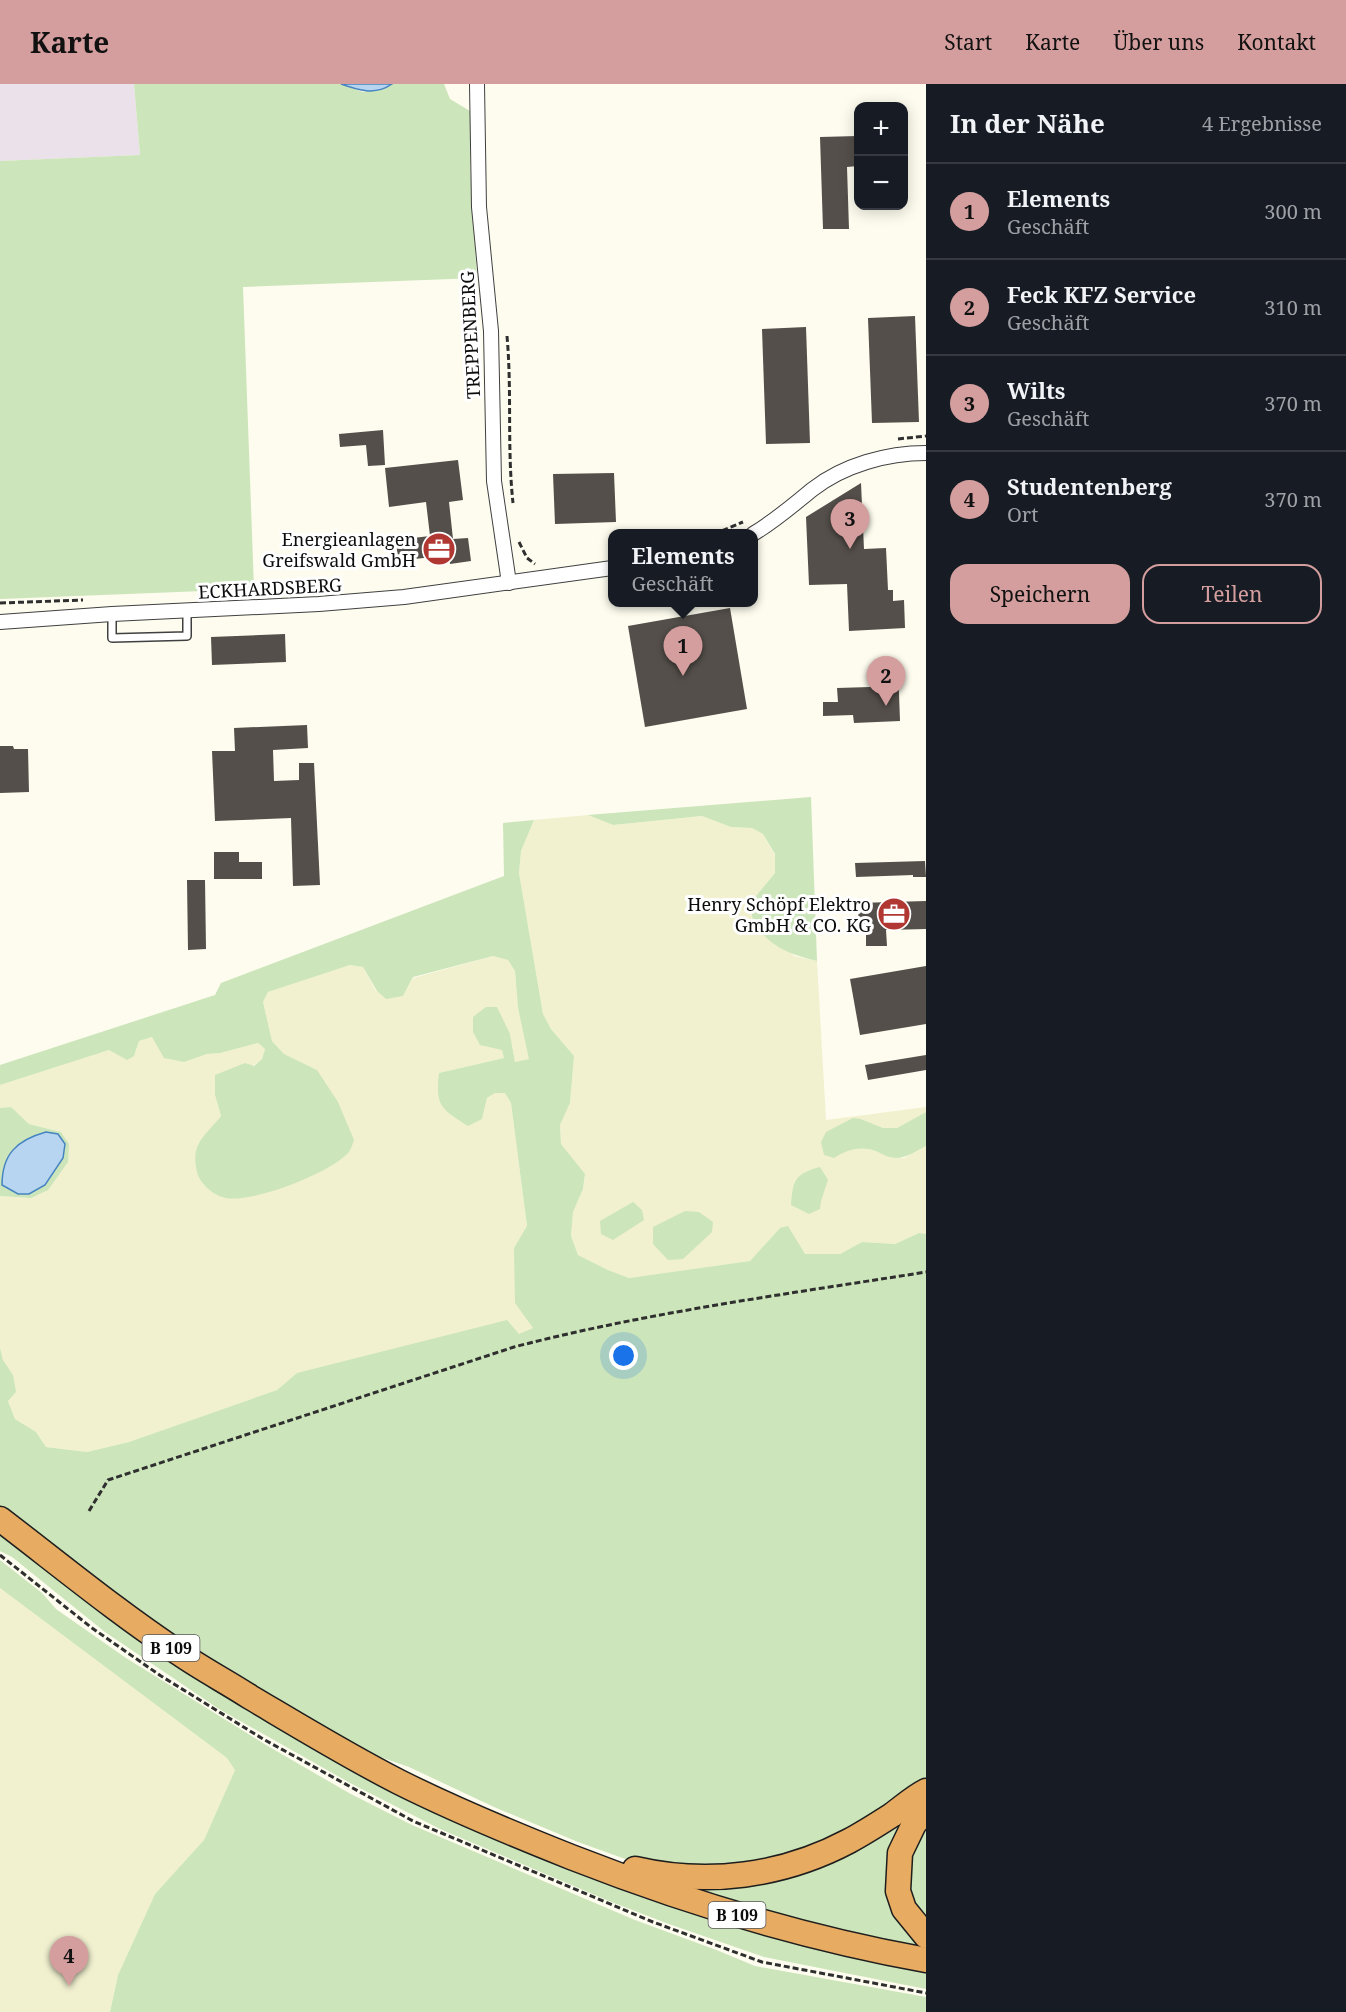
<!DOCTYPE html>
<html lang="de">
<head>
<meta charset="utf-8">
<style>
	body { margin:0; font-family:"Noto Serif",serif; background:#242831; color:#f1f3f6 }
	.controls { position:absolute; right:18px; top:18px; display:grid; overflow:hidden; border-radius:12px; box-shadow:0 3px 15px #0003 }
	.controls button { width:54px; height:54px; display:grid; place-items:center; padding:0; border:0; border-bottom:2px solid #363941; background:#171b24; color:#f1f3f6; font:30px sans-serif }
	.you { position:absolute; left:624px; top:1272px; width:21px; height:21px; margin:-15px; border:4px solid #fff; border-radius:50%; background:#1a73e8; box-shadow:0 0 0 9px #1a73e833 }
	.badge { display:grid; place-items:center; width:39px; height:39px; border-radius:50%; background:#d49e9e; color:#111; font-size:20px; font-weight:700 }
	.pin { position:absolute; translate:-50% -50px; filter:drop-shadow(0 2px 3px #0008) }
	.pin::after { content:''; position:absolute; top:32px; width:21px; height:18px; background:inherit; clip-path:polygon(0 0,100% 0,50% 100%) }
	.popup { position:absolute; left:608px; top:445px; width:150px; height:78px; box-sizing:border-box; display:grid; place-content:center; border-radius:12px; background:#171b24; filter:drop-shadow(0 2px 4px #0005); font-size:20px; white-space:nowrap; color:#9ea1a6 }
	.popup b { font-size:22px; color:#f1f3f6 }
	.popup::after { content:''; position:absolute; left:50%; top:100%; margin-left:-12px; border:12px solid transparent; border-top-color:#171b24 }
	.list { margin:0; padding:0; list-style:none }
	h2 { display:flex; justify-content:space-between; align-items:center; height:78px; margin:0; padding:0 24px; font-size:26px }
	h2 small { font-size:20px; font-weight:400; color:#9ea1a6 }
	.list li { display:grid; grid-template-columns:39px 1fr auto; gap:18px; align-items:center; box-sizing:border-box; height:96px; padding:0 24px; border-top:2px solid #363941 }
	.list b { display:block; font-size:22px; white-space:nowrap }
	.list p { margin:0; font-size:20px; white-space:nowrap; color:#9ea1a6 }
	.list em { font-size:20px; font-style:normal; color:#9ea1a6 }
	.actions { display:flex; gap:12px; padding:18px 24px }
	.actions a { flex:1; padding:14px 0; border:2px solid #d49e9e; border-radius:18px; text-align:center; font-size:21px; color:#d49e9e }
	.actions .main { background:#d49e9e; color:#111 }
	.map { position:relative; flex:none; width:926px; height:1928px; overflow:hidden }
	header { display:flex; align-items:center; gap:36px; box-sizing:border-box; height:84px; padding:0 30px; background:#d49e9e; color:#111 }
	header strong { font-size:28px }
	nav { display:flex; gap:33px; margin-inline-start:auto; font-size:21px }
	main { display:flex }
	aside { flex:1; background:#171b24 }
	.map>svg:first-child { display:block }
</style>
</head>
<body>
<header>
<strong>Karte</strong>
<nav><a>Start</a><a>Karte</a><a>Über uns</a><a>Kontakt</a></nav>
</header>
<main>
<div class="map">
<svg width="926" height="1928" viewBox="0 0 926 1928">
	<rect width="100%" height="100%" fill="#fdfcee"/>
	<polygon fill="#eae1eb" points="0,0 134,0 140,71 0,77"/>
	<g fill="#f1f1d0">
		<polygon points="588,731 613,741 702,732 731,743 752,744 763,750 775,771 775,789 751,818 794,872 817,877 826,1036 926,1023 926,1028 897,1044 883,1044 861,1035 834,1073 846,1067 861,1064 873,1066 892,1074 904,1074 926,1062 926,1150 919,1149 895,1160 862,1158 840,1170 805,1170 780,1144 750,1177 629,1194 608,1186 578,1171 571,1152 573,1128 583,1105 585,1091 561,1060 560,1041 570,1019 574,972 551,945 543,930 519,789 521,767 534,736"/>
		<polygon points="493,872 508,876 515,887 518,924 530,975 515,978 510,950 502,966 504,974 439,989 482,1035 487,1014 495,1009 505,1009 511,1019 527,1143 514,1164 533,1244 519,1251 297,1289 277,1306 129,1358 87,1368 46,1363 36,1348 15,1335 8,1317 13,1291 3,1276 0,1264 0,1112 31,1114 61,1048 29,1040 11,1023 0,1024 0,1001 109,966 134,972 139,957 152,953 184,978 207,970 220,969 258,959 265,965 262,975 215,1011 221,1032 197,1062 317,986 284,970 272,957 263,918 268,908 350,881 363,883 376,907 403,912 413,894"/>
		<polygon points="0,1504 227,1674 235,1686 204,1756 155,1810 118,1891 110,1928 0,1928"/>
	</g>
	<g fill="#cce5ba">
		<polygon points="134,0 341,0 363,8 390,2 392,0 444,0 450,15 470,27 470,83 477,194 243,203 254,505 0,515 0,77 140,71"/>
		<path d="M 811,713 L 817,877 C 791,871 767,862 754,837 C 751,832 751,824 751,818 L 775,789 L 775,770 L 763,750 L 752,744 L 731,743 L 702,732 L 613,741 L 588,731 Z"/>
		<path d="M 534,736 L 521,767 L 519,789 L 543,930 L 551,945 L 574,972 L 570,1019 L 560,1041 L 561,1060 L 585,1090 L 583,1105 L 573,1128 L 571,1152 L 578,1171 L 608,1186 L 629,1194 L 750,1177 L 780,1144 L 788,1142 L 805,1170 L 840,1170 L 862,1158 L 895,1160 L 919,1149 L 926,1150 L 926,1700 L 878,1733 L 775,1781 L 642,1781 L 578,1758 L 494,1723 L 409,1683 L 360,1666 L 171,1552 L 0,1424 L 0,1264 L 3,1276 L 13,1291 L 16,1308 L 8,1317 L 15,1335 L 36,1348 L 46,1363 L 87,1368 L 129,1358 L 277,1306 L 297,1289 L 507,1236 L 519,1250 L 533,1244 L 515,1219 L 514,1164 L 527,1142 L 511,1019 L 505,1009 L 495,1009 L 487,1014 L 482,1035 L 468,1042 C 442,1025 435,1023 439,989 L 504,974 L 502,966 L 480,961 L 473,948 L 473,933 L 486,923 L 497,923 L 510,950 L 515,978 L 529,975 L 518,924 L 515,887 L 508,876 L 493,872 L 413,893 L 403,912 L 386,915 L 377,907 L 363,883 L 350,881 L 268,908 L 263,918 L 272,957 L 284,970 L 317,986 L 338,1018 L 354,1056 C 353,1059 351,1065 349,1068 C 331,1089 253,1119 226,1114 C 214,1112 200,1100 197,1088 C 195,1080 194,1069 198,1061 C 203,1051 214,1041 221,1032 L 215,1011 L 215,991 L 245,979 L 254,982 L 262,975 L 265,965 L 258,959 L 220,969 L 207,970 L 184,978 L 164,974 L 152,953 L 139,957 L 134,972 L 127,976 L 109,966 L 0,1001 L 0,981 L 215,911 L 221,899 L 504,792 L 503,739 Z"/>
		<polygon points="11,1023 29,1040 61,1048 69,1060 68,1078 48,1106 31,1114 0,1112 0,1024"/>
		<path d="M 926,1028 L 926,1062 C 916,1067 907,1074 896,1074 C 890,1074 884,1071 878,1068 C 862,1061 848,1065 834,1074 L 824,1071 L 821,1058 L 826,1048 L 853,1034 L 861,1035 L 883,1044 L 897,1044 Z"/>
		<path d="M 820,1083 L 828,1096 L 821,1117 L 820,1125 L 809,1130 L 791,1121 C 793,1095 795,1090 820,1083 Z"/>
		<polygon points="633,1118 642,1126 644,1136 613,1156 601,1150 600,1137"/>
		<polygon points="685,1127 699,1128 713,1138 712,1148 683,1175 668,1176 653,1160 653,1143"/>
		<polygon points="0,1446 440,1726 926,1884 926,1905 764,1873 666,1839 609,1817 440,1745 350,1699 219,1625 105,1548 12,1473 0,1467"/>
		<polygon points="0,1476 42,1509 56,1525 126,1574 266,1661 349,1709 412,1741 635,1836 719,1867 755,1882 926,1913 926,1928 110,1928 118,1891 155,1810 204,1756 235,1686 227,1674 0,1504"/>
		<polygon points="925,1714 894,1772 926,1858 919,1867 691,1808 702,1800 718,1800"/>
		<polygon points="926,1734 926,1843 906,1810 912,1755"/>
	</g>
	<g fill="#b7d5f0" stroke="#4584c0" stroke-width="1.5">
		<path d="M 341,0 L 392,0 C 375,12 358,6 341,0 Z"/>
		<path d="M 46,1048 L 58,1050 L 65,1060 L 63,1074 L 45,1101 L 29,1110 L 18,1110 L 2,1101 C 2,1070 17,1056 46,1048 Z"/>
	</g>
	<g fill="#544f4a">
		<polygon points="858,52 858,82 847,83 849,145 823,145 820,53"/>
		<polygon points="915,232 919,338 872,339 868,234"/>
		<polygon points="806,243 810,359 766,360 762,245"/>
		<polygon points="383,346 385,381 368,382 366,361 340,363 339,350"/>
		<polygon points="458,376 463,416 449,418 453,455 468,454 471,477 450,480 449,471 398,477 396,456 430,452 426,418 389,423 385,384"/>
		<polygon points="614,389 616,438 555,440 553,390"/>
		<polygon points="861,399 864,465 886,464 888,506 893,506 893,517 904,516 905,544 849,547 847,500 809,501 806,433"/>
		<polygon points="730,524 747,625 645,643 628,542"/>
		<polygon points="285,550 286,578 212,581 211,553"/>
		<polygon points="898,582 900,637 854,639 853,631 823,632 823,618 838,618 837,604 870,603 870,587 877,587 877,583"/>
		<polygon points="307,641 308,664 273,666 274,697 299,696 299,679 314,679 320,801 293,802 291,734 215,737 212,667 235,667 234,644"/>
		<polygon points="0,662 13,662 14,665 28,665 29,708 0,709"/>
		<polygon points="214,768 239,768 239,778 262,778 262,795 214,795"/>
		<polygon points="925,777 926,793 913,793 913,791 856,793 855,779"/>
		<polygon points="187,796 205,796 206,865 188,866"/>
		<polygon points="926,817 926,845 886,846 887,862 866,862 866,847 859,847 858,819"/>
		<polygon points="926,882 926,940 860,951 850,895"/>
		<polygon points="926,971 926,986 868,996 865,981"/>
	</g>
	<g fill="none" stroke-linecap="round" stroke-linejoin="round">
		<defs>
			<polyline id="lane" points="112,530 112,554 187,552 187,526"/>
			<g id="street">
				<polyline points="477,0 479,123 491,247 494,397 509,499"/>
				<path d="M 753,450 C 775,437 793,421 813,405 C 844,381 887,369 926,369"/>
				<polyline points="0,538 112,530 319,520 404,513 612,484"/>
			</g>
			<g id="highway">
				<path d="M 0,1435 C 59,1480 117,1528 179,1569 C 202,1585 227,1598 250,1613 C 299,1642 348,1672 399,1698 C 455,1726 513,1750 571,1773 C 686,1818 804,1854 926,1876"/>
				<polyline points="926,1726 914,1740 900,1769 898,1807 904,1825 926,1852"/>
				<path d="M 635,1785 C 708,1802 783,1792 849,1757 C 864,1749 878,1740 892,1731 C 903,1723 914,1713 926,1707"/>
			</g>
		</defs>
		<use href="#lane" stroke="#404040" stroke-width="10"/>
		<use href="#street" stroke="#404040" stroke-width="16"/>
		<use href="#highway" stroke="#1e1e1e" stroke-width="27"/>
		<g stroke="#2f2f2f" stroke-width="3" stroke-dasharray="6 3" stroke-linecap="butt">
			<path d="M 507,252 C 512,308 507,364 513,419"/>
			<polyline points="898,355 926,352"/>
			<polyline points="714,450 743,438"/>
			<polyline points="519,458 527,474 535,480"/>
			<polyline points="0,519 83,516"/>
			<path d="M 89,1427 L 108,1396 L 514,1263 C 649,1228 788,1210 926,1188"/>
			<polyline points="0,1471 92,1544 161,1592 263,1655 413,1737 653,1838 762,1878 926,1909"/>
		</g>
		<use href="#lane" stroke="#fff" stroke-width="7"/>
		<use href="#street" stroke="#fff" stroke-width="14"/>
		<use href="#highway" stroke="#e7ab62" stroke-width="24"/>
	</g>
	<defs>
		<symbol id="office-disc" viewBox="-11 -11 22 22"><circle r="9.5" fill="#b03732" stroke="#fff"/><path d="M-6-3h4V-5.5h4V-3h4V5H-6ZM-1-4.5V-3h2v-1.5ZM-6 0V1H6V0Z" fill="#fff"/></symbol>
	</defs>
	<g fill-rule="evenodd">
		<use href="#office-disc" x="420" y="446" width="38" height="38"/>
		<use href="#office-disc" x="875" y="811" width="38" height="38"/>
	</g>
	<g text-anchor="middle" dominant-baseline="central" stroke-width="6" stroke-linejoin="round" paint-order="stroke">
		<g fill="#fff" stroke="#565656" stroke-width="1.5">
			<rect x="142.5" y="1551" width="57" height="26" rx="4.5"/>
			<rect x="708.5" y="1818" width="57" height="26" rx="4.5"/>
		</g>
		<g font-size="16" font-weight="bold" fill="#0d0d0d">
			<text x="171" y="1564">B 109</text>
			<text x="737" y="1831">B 109</text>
		</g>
		<g font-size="18" fill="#0d0d0d" stroke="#fff">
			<text transform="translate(470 251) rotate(-93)">TREPPENBERG</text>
			<text transform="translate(270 504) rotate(-3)">ECKHARDSBERG</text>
		</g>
		<g font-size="18" fill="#0d0d0d" stroke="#fff" text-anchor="end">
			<text x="416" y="455">Energieanlagen<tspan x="416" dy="21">Greifswald GmbH</tspan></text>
			<text x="871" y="820">Henry Schöpf Elektro<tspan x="871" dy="21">GmbH &amp; CO. KG</tspan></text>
		</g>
	</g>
</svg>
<div class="controls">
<button>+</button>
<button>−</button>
</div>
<div class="you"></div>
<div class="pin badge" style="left:683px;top:592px">1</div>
<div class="popup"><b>Elements</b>Geschäft</div>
<div class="pin badge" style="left:886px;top:622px">2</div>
<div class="pin badge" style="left:850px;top:465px">3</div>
<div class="pin badge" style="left:69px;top:1902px">4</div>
</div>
<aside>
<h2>In der Nähe<small>4 Ergebnisse</small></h2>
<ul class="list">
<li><span class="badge">1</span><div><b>Elements</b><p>Geschäft</p></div><em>300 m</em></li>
<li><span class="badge">2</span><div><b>Feck KFZ Service</b><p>Geschäft</p></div><em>310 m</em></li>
<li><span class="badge">3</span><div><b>Wilts</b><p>Geschäft</p></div><em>370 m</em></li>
<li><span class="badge">4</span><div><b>Studentenberg</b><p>Ort</p></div><em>370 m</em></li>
</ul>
<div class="actions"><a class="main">Speichern</a><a>Teilen</a></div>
</aside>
</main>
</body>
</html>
